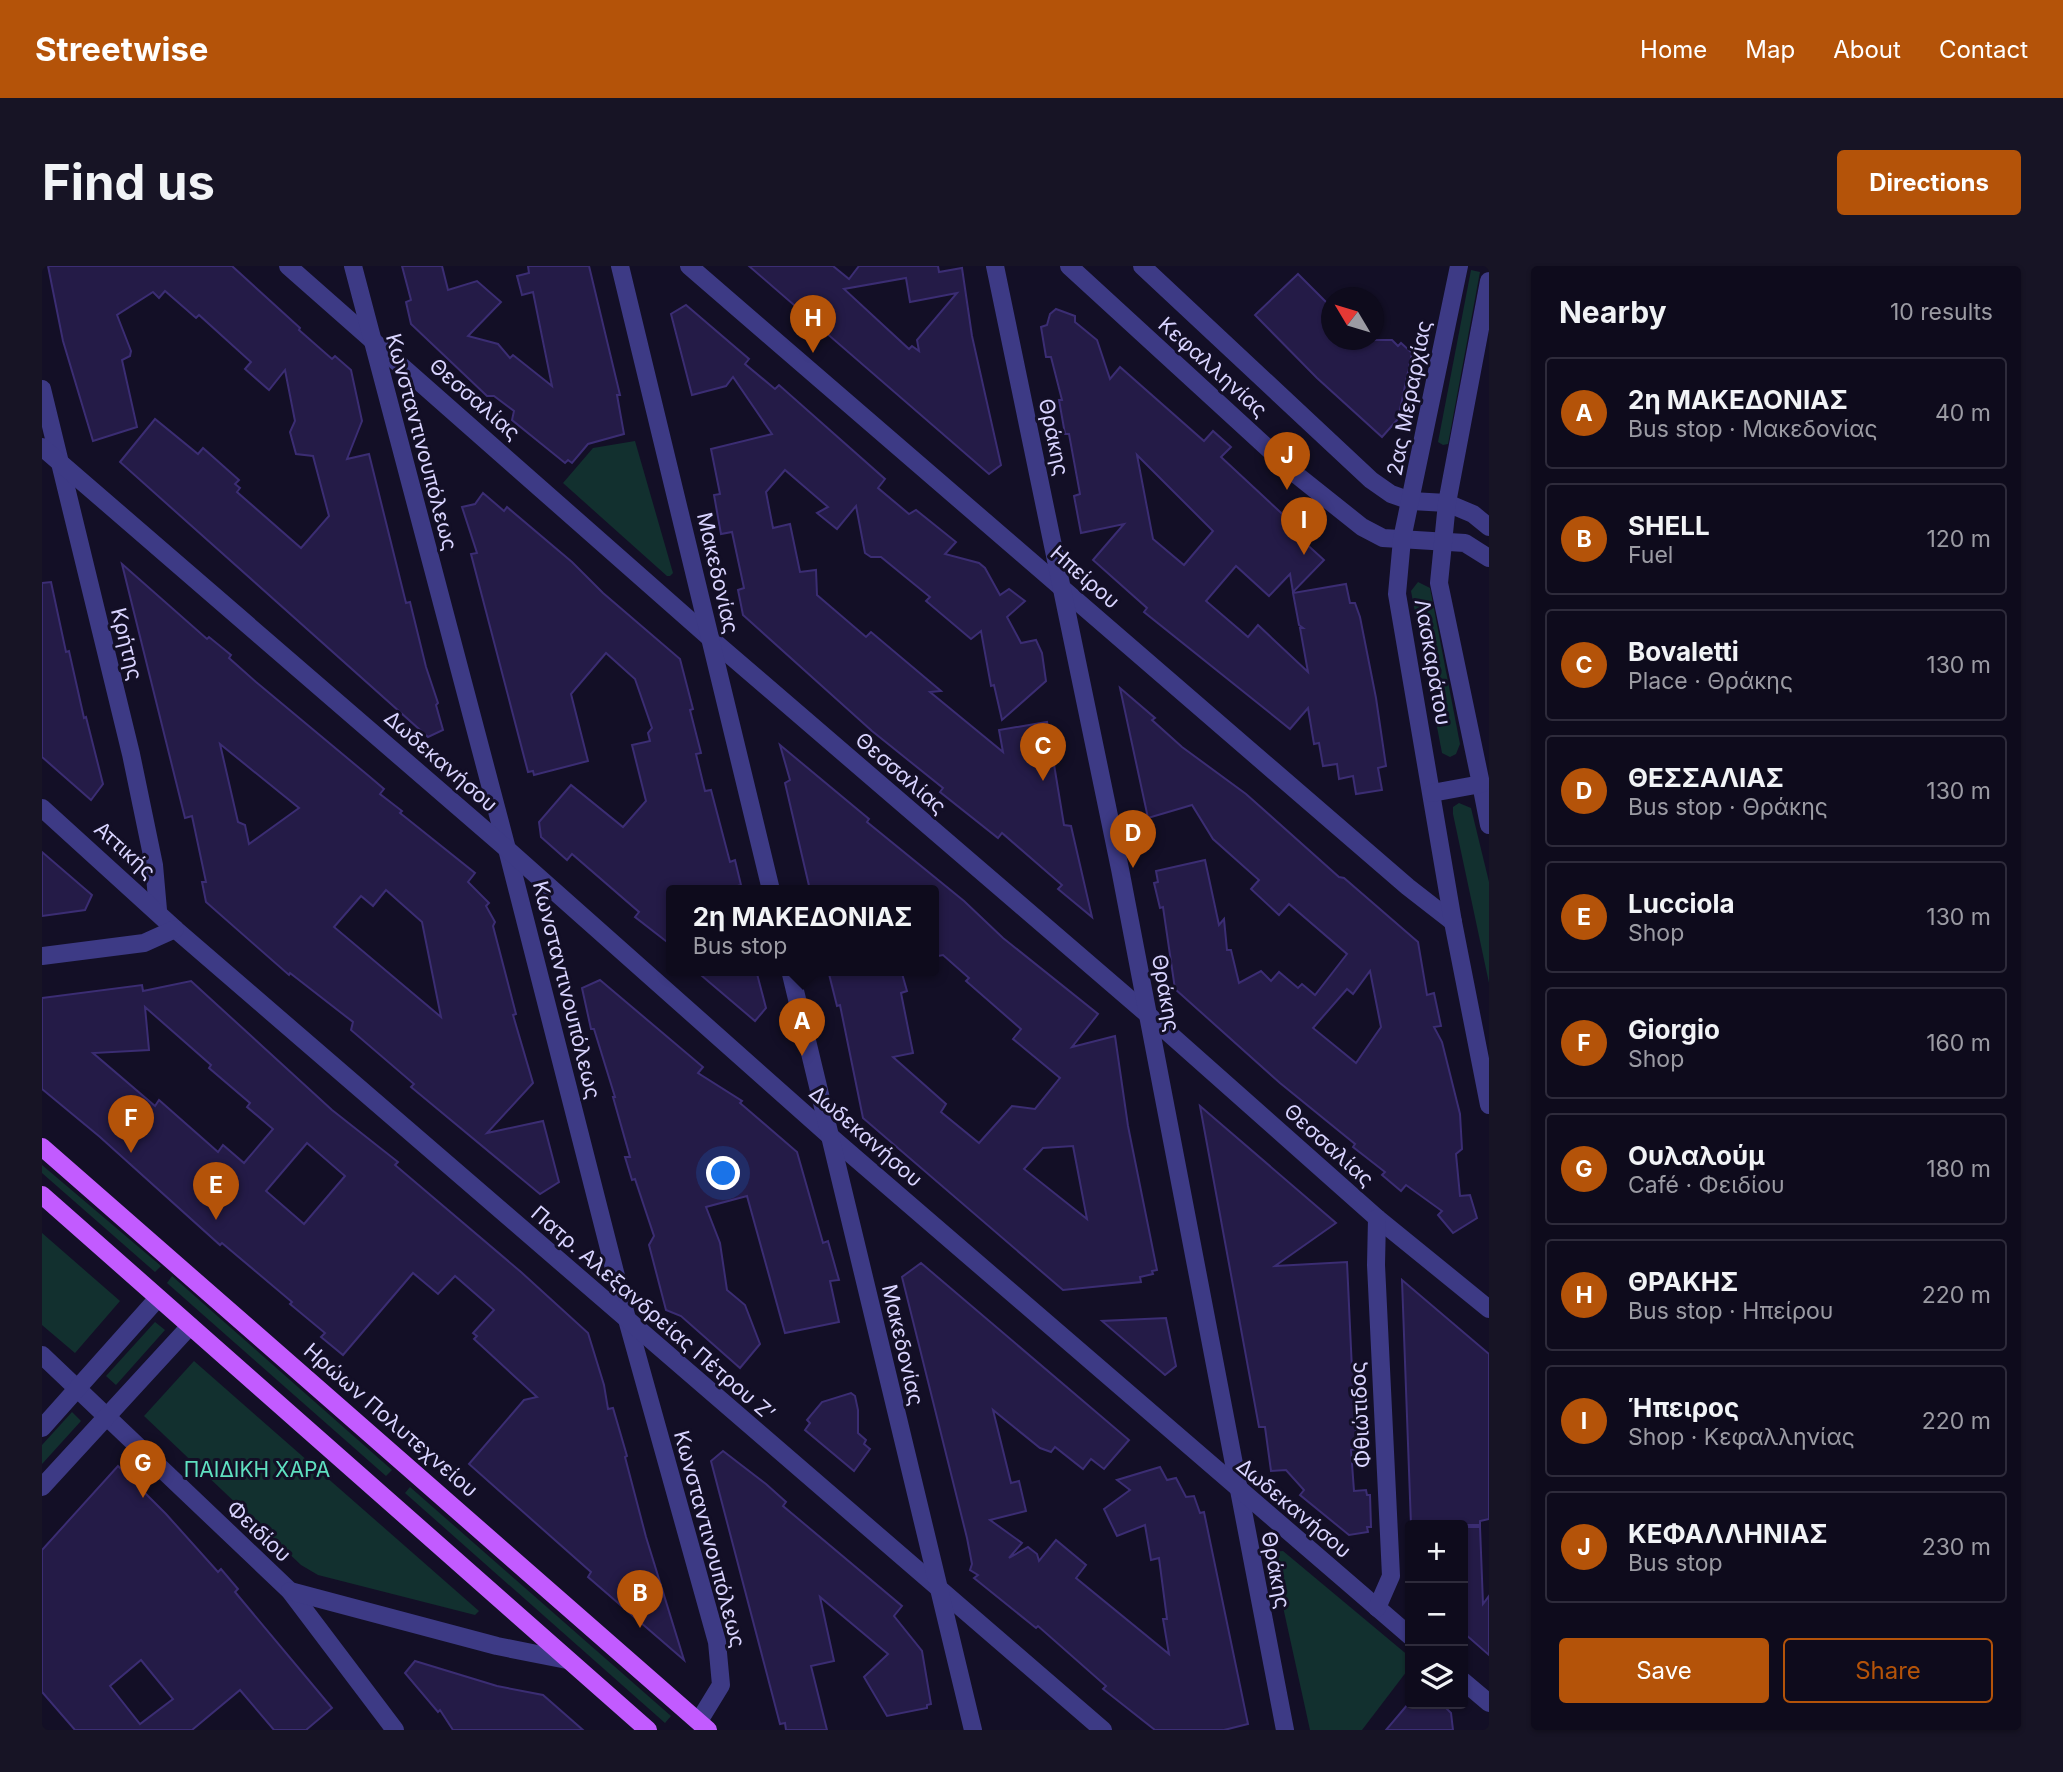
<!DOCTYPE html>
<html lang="en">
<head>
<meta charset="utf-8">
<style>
	body { margin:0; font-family:Inter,sans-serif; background:#171425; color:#f1f3f6 }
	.controls { position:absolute; right:21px; bottom:21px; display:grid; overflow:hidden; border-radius:7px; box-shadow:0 2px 5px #0004 }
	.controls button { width:63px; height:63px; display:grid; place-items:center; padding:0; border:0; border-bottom:2px solid #2e2b3b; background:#0e0b1c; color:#f1f3f6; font:35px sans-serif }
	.compass { position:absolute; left:1279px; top:21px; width:63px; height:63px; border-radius:50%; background:#0e0b1c; box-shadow:0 2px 5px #0004; rotate:308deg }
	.you { position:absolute; left:682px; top:908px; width:24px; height:24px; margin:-18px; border:5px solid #fff; border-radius:50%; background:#1a73e8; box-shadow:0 0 0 10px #1a73e833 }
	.badge { display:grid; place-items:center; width:46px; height:46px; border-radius:50%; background:#b45309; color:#fff; font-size:23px; font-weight:700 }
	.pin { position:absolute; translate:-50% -58px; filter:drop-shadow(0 2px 4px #0008) }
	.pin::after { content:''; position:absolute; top:37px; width:24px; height:21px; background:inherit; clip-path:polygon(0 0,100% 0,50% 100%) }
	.popup { position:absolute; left:624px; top:619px; width:273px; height:91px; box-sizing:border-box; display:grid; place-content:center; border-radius:7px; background:#0e0b1c; filter:drop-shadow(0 2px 5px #0005); font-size:23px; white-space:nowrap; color:#9b9ba3 }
	.popup b { font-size:26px; color:#f1f3f6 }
	.popup::after { content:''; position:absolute; left:50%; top:100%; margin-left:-14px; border:14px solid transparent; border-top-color:#0e0b1c }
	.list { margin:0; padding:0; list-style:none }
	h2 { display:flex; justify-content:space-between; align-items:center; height:91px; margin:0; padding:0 28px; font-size:30px }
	h2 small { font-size:23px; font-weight:400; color:#9b9ba3 }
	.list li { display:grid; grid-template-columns:46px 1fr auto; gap:21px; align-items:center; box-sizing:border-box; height:112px; margin:0 14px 14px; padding:0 14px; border:2px solid #2e2b3b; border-radius:7px }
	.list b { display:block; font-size:26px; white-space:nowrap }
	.list p { margin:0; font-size:23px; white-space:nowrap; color:#9b9ba3 }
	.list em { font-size:23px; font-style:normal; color:#9b9ba3 }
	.actions { display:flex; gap:14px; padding:21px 28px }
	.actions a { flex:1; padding:16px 0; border:2px solid #b45309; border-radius:7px; text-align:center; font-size:24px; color:#b45309 }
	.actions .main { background:#b45309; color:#fff }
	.icon { flex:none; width:38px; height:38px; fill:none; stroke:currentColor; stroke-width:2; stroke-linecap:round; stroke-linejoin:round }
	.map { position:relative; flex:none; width:1447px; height:1464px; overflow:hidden; border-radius:7px }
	header { display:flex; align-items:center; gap:42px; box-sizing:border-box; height:98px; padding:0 35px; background:#b45309; color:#fff }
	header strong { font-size:33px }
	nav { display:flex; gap:38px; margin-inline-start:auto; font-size:24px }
	.intro { display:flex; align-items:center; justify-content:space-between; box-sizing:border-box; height:168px; padding:0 42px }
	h1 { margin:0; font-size:49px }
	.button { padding:18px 32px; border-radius:7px; background:#b45309; color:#fff; font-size:24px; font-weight:700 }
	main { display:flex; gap:42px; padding:0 42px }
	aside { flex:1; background:#0e0b1c; border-radius:7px; box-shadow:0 2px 5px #0004 }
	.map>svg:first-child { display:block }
</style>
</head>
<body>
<header>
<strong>Streetwise</strong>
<nav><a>Home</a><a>Map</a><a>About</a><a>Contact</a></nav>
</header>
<div class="intro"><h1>Find us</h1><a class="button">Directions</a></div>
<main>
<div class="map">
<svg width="1447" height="1464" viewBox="0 0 1447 1464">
	<rect width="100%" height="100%" fill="#130f26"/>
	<g fill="#12302f">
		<polygon points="1429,4 1438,6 1406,178 1401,179 1396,176"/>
		<polygon points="593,175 631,307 628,310 625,310 521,217 551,182"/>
		<polygon points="1376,316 1388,322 1418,478 1414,488 1408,491 1400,487 1369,325"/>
		<polygon points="1417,537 1429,542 1447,616 1447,717 1411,548 1411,541"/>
		<polygon points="0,899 119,1000 113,1006 0,907"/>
		<polygon points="0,967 78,1035 33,1087 0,1059"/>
		<polygon points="130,1010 350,1204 344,1210 125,1017"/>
		<polygon points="113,1056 123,1064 74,1119 64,1110"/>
		<polygon points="152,1095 437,1345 433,1349 276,1309 259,1299 102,1150"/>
		<polygon points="30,1146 39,1155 0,1198 0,1179"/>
		<polygon points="368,1221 629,1450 623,1457 363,1227"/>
		<polygon points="1241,1285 1368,1391 1368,1401 1320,1464 1268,1464 1229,1286"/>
	</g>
	<g fill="#241b47" stroke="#3b2d73" stroke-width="2" fill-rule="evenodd">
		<polygon points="6,0 190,0 258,62 257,64 290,93 293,90 309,104 320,155 305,193 327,188 364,337 368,336 384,401 396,437 394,439 401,464 386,471 78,196 113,153 156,188 161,182 197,214 193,218 198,222 195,226 259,282 287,250 271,190 254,188 248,166 253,155 243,104 227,124 203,103 209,96 157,49 154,52 123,25 117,32 111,26 75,49 89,85 88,90 80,94 95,161 51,175 21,75"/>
		<polygon points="360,0 400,0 406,24 435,15 459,36 426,70 456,78 468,92 471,89 510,120 491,26 480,29 475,10 487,7 486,0 547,0 578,129 575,129 582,168 546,178 530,197 526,194 523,197 470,154 472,145 452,130 445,130 369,58 364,36 369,34"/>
		<path d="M 707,0 L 791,0 L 807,13 L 817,0 L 896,0 L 897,6 L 920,2 L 930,70 L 959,199 L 947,208 ZM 864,12 L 868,36 L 915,27 L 875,74 L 877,85 L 870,80 L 867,83 L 802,23 Z"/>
		<polygon points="1256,8 1290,42 1290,74 1350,74 1356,80 1359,77 1370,87 1356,153 1340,171 1275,112 1213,49"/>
		<polygon points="644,39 707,93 703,98 733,123 737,119 843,213 836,222 867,248 874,244 914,276 903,288 937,297 943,302 958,329 967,323 983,335 965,351 979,377 994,374 1000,387 1004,415 960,454 952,419 949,420 939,365 929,373 884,335 888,331 839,291 829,291 823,287 814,240 795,263 775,247 786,241 743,204 724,226 731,262 748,258 758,306 774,304 775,329 824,371 829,366 899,425 888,426 961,486 957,464 1005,456 1022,559 1029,560 1050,651 1016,623 1020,619 960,567 956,572 898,526 901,522 830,465 701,349 696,324 702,322 690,266 679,268 672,229 678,228 669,183 730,168 691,111 684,120 650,129 629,48"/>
		<path d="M 1014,43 L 1033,50 L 1033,56 L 1055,74 L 1068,113 L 1078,101 L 1162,175 L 1171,165 L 1189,181 L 1179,191 L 1264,270 L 1260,274 L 1282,294 L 1251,326 L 1248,308 L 1227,330 L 1194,300 L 1164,335 L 1206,371 L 1216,359 L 1266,406 L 1258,362 L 1261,362 L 1257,359 L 1251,327 L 1304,318 L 1308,337 L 1313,337 L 1318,351 L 1334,432 L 1344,500 L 1336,502 L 1340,524 L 1314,528 L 1311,510 L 1297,513 L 1295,498 L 1281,500 L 1277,477 L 1272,478 L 1266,442 L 1248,463 L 1102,346 L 1105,342 L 1051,294 L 1082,258 L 1039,267 L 1032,230 L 1038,228 L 1027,168 L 1023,168 L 1017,134 L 1020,134 L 1009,91 L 1004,91 L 999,61 L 1005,59 L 1008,48 ZM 1095,189 L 1171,265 L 1142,299 L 1111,273 Z"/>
		<polygon points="441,227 462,245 465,241 530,296 561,327 638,393 651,443 648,444 659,487 654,488 663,525 669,524 688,596 693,594 699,619 681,624 629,624 629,679 593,651 597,646 530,588 525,594 499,571 497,556 529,519 581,561 604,535 590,479 608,475 606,467 610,462 593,413 564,387 529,428 546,495 492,509 491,505 486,506 429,288 435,287 420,241 433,238"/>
		<path d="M 80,298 L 165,373 L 167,371 L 189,389 L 187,392 L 214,416 L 328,511 L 342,523 L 338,528 L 360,545 L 358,547 L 433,607 L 426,616 L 447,637 L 444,640 L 453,656 L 451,660 L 474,748 L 471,749 L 491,817 L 445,867 L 501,855 L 517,916 L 498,928 L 369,821 L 372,818 L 309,764 L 311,756 L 248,707 L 247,709 L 164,636 L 160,616 L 164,616 L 150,550 L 143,552 ZM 178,478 L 257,542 L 207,578 L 203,559 L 196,556 ZM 344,624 L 380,656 L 399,751 L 292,661 L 319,630 L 331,640 Z"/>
		<polygon points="9,316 24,386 27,385 42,452 44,451 61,518 49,534 0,491 0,317"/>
		<path d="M 1078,422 L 1113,452 L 1110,454 L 1140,481 L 1204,528 L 1297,611 L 1302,612 L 1376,676 L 1385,729 L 1392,727 L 1399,760 L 1392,761 L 1400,776 L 1418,848 L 1420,883 L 1414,888 L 1418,930 L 1428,929 L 1435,952 L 1411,967 L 1396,949 L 1400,945 L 1364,919 L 1359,925 L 1340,909 L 1343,906 L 1311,881 L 1313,878 L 1238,817 L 1133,723 L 1121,641 L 1118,642 L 1112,617 L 1116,616 L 1114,605 L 1163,594 L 1177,659 L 1182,653 L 1185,684 L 1189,684 L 1197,717 L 1219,705 L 1229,715 L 1237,706 L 1256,722 L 1260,718 L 1273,729 L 1305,688 L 1247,638 L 1237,649 L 1209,623 L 1217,614 L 1171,573 L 1150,539 L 1106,552 ZM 1328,705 L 1339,761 L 1314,797 L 1271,762 L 1305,723 L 1311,728 Z"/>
		<path d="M 738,479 L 827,553 L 825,556 L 922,635 L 961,672 L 1056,748 L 1030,781 L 1073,770 L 1086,860 L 1115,1004 L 1110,1005 L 1111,1008 L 1098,1011 L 1099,1016 L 1021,1024 L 821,852 L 798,739 L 795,740 L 786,704 L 859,704 L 865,725 L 859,727 L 871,787 L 851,791 L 904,838 L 899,846 L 937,877 L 970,840 L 993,843 L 1018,812 L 971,773 L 979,763 L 924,715 L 927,712 L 901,689 L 891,691 L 891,624 L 768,624 L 743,517 L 748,514 ZM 1031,880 L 1045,953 L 982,903 L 1001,882 Z"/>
		<polygon points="0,586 50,629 43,644 0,650"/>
		<polygon points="653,704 714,704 724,742 713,755"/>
		<polygon points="558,714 661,801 656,807 700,835 698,837 755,886 781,977 786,975 797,1014 788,1015 797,1056 743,1067 705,930 664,941 678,977 685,1024 703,1039 718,1078 698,1102 639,1050 624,1044 607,979 612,970 593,913 590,914 583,891 588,891 571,831 573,831 552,763 549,763 540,722"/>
		<path d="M 149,715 L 290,844 L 356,896 L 353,899 L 479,1006 L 546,1067 L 562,1119 L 566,1143 L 571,1142 L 585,1190 L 583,1191 L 604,1271 L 642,1394 L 546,1311 L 549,1306 L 427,1198 L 482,1134 L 495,1131 L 432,1073 L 435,1070 L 431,1067 L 452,1044 L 413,1010 L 396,1028 L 371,1007 L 301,1089 L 279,1071 L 283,1067 L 248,1038 L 250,1036 L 180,977 L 178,979 L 58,871 L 0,823 L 0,732 L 100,719 L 101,725 ZM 103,741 L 169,799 L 167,802 L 208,837 L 205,841 L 231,863 L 202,897 L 181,879 L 176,886 L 117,834 L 113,840 L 51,787 L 107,784 ZM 265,877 L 303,910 L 262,958 L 224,925 Z"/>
		<polygon points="1158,840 1294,957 1233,1000 1305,996 1310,1104 1313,1104 1316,1149 1313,1150 1315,1183 1309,1184 1312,1225 1324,1224 1325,1229 1328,1229 1329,1261 1325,1261 1326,1266 1307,1269 1258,1229 1262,1224 1244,1204 1229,1205 1223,1161 1217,1161"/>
		<polygon points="879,997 1087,1174 1062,1203 1049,1193 1041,1203 1013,1181 1009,1186 998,1182 951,1144 969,1217 977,1215 984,1245 948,1254 980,1277 967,1292 986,1281 995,1288 997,1295 1014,1274 1044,1299 1034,1312 1127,1388 1121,1353 1125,1353 1117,1292 1109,1294 1103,1259 1075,1270 1062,1243 1088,1224 1075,1214 1118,1201 1125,1214 1134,1212 1144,1231 1152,1230 1158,1247 1162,1246 1206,1458 1182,1464 1113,1464 1061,1423 1064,1420 996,1360 994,1362 932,1312 936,1309 928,1304 930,1298 925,1272 860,1011"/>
		<polygon points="1360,1014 1447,1088 1447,1253 1438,1255 1438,1259 1369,1259"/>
		<polygon points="1124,1052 1134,1100 1123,1109 1060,1055"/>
		<polygon points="809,1127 813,1130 816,1144 816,1167 824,1174 822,1178 828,1183 812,1205 763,1164 768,1157 765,1154 780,1136"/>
		<polygon points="681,1185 724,1218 744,1236 741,1240 860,1340 852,1350 880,1385 889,1438 885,1439 885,1442 845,1450 822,1411 846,1388 778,1331 792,1395 769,1400 785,1464 744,1464 743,1457 738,1458 669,1195"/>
		<path d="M 76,1200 L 124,1248 L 176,1306 L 179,1303 L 196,1323 L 193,1326 L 290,1442 L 264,1464 L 232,1464 L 198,1424 L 150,1464 L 33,1464 L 0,1426 L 0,1284 ZM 99,1394 L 131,1433 L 98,1458 L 68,1420 Z"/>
		<polygon points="1421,1261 1438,1261 1441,1338 1447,1330 1447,1389 1423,1368 1425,1366 1421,1361"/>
		<polygon points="373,1395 455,1420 501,1429 541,1464 411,1464 398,1444 396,1446 363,1407"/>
		<polygon points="1366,1438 1400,1438 1409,1447 1411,1464 1344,1464"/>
	</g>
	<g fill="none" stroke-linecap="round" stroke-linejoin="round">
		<g stroke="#3d3a85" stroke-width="18">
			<polyline points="246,0 668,372 1104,747 1335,952 1447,1043"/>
			<polyline points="311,0 465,583 586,1057 675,1376 679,1419 657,1455"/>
			<polyline points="578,0 729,624"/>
			<polyline points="647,0 1366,621 1411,656"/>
			<polyline points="953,0 1078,603 1243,1464"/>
			<polyline points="1027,0 1256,210 1320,261 1341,272 1423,277 1447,292"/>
			<polyline points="1100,0 1329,214 1349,228 1369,235 1405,237 1431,248 1447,261"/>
			<polyline points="1417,0 1360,273 1355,328 1411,656 1447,839"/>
			<polyline points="0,123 89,488 112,599 116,644"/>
			<polyline points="0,181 465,583 789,871 1368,1370"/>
			<polyline points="1439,518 1447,559"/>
			<polyline points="1390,527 1439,518 1397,317 1405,237 1447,15"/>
			<polyline points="0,542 133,663 1061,1464"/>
			<polyline points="0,690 102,677 133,663"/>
			<polyline points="748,704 931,1464"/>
			<polyline points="1335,952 1334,999 1349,1310 1335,1342"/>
			<polyline points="0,1089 248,1325 353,1464"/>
			<polyline points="0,1162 116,1032"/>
			<polyline points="0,1221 148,1060"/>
			<polyline points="248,1325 455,1380 525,1394"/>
			<polyline points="1421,1415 1447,1437"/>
		</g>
		<g stroke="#c25bff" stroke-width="18">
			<polyline points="0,881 666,1464"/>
			<polyline points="0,929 606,1464"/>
		</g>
	</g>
	<g text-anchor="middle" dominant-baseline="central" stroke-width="6" stroke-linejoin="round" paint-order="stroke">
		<g font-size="21" fill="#d9d4ff" stroke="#130f26">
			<text transform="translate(1171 101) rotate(42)">Κεφαλληνίας</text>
			<text transform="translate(1367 132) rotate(-79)">2ας Μεραρχίας</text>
			<text transform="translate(433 133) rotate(41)">Θεσσαλίας</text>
			<text transform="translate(1012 171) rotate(78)">Θράκης</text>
			<text transform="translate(380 176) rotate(75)">Κωνσταντινουπόλεως</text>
			<text transform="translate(676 307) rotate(77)">Μακεδονίας</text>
			<text transform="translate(1043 311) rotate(41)">Ηπείρου</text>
			<text transform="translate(85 378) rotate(76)">Κρήτης</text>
			<text transform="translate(1391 396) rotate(80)">Λασκαράτου</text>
			<text transform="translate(399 495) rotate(41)">Δωδεκανήσου</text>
			<text transform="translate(859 507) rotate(41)">Θεσσαλίας</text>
			<text transform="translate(83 584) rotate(42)">Αττικής</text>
			<text transform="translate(525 724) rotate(76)">Κωνσταντινουπόλεως</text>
			<text transform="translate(1124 727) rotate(80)">Θράκης</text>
			<text transform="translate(824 870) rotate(41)">Δωδεκανήσου</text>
			<text transform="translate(1287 879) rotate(42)">Θεσσαλίας</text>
			<text transform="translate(611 1047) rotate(41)">Πατρ. Αλεξανδρείας Πέτρου Ζ’</text>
			<text transform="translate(861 1079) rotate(77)">Μακεδονίας</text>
			<text transform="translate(1318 1149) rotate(-93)">Φθιώτιδος</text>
			<text transform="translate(349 1154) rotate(41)">Ηρώων Πολυτεχνείου</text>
			<text transform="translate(1252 1242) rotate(40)">Δωδεκανήσου</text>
			<text transform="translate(217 1265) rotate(43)">Φειδίου</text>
			<text transform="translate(668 1273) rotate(75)">Κωνσταντινουπόλεως</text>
			<text transform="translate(1234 1304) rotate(79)">Θράκης</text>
		</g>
		<g font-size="21" fill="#5fe0c0" stroke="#130f26">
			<text x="215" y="1203">ΠΑΙΔΙΚΗ ΧΑΡΑ</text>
		</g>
	</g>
</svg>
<div class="controls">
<button>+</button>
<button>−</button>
<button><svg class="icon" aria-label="layers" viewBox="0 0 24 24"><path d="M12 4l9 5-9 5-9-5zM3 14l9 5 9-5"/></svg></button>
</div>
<svg class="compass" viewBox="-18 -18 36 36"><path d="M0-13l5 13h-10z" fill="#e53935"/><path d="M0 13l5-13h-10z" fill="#9b9ba3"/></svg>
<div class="you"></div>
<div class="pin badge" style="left:760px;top:790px">A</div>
<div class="popup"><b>2η ΜΑΚΕΔΟΝΙΑΣ</b>Bus stop</div>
<div class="pin badge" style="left:598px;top:1362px">B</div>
<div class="pin badge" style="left:1001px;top:515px">C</div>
<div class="pin badge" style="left:1091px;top:602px">D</div>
<div class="pin badge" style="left:174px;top:954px">E</div>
<div class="pin badge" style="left:89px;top:887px">F</div>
<div class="pin badge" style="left:101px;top:1232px">G</div>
<div class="pin badge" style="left:771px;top:87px">H</div>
<div class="pin badge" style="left:1262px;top:289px">I</div>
<div class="pin badge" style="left:1245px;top:224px">J</div>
</div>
<aside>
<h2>Nearby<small>10 results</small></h2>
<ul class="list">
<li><span class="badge">A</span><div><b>2η ΜΑΚΕΔΟΝΙΑΣ</b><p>Bus stop · Μακεδονίας</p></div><em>40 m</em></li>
<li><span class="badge">B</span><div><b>SHELL</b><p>Fuel</p></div><em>120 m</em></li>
<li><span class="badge">C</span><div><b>Bovaletti</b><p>Place · Θράκης</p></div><em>130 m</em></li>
<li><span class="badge">D</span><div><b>ΘΕΣΣΑΛΙΑΣ</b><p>Bus stop · Θράκης</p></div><em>130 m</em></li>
<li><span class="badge">E</span><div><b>Lucciola</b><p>Shop</p></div><em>130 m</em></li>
<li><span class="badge">F</span><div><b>Giorgio</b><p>Shop</p></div><em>160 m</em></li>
<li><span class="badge">G</span><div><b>Ουλαλούμ</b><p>Café · Φειδίου</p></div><em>180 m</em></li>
<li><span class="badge">H</span><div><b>ΘΡΑΚΗΣ</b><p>Bus stop · Ηπείρου</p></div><em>220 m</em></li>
<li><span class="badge">I</span><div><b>Ήπειρος</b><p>Shop · Κεφαλληνίας</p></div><em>220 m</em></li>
<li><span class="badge">J</span><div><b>ΚΕΦΑΛΛΗΝΙΑΣ</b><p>Bus stop</p></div><em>230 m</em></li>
</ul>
<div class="actions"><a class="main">Save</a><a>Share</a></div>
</aside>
</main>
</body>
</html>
